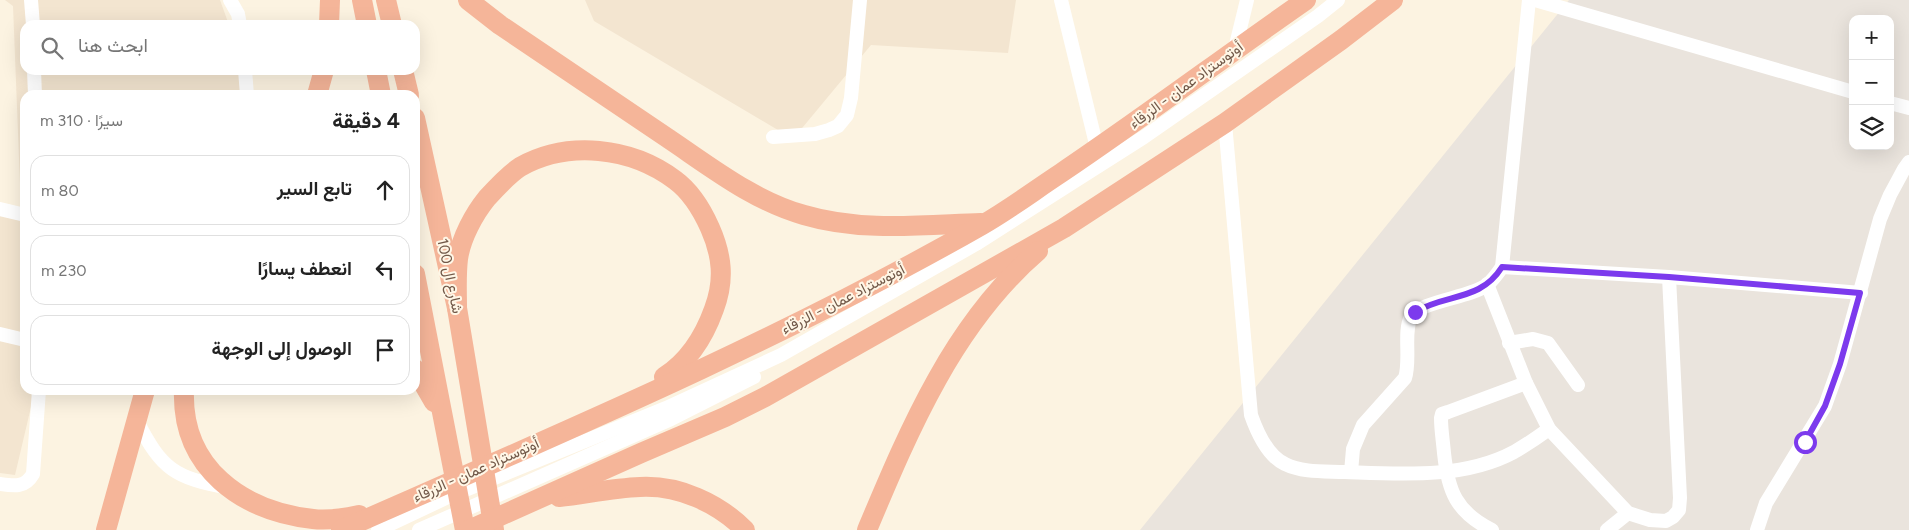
<!DOCTYPE html>
<html lang="ar">
<head>
<meta charset="utf-8">
<style>
	body { margin:0; font-family:Figtree,Vazirmatn,sans-serif; background:#f2f2f2; color:#222; direction:rtl }
	.controls { position:absolute; right:15px; top:15px; display:grid; overflow:hidden; border-radius:10px; box-shadow:0 5px 20px #0002 }
	.controls button { width:45px; height:45px; display:grid; place-items:center; padding:0; border:0; border-bottom:1px solid #e0e0e0; background:#fff; color:#222; font:25px sans-serif }
	.stop { position:absolute; width:15px; height:15px; margin:-11px; border:4px solid #7c3aed; border-radius:50%; background:#fff }
	.stop.end { background:#7c3aed; border-color:#fff; box-shadow:0 1px 5px #0008 }
	.list { margin:0; padding:0; list-style:none }
	h2 { display:flex; justify-content:space-between; align-items:center; height:65px; margin:0; padding:0 20px; font-size:21px }
	h2 small { font-size:16px; font-weight:400; color:#767676 }
	.list li { display:grid; grid-template-columns:32px 1fr auto; gap:15px; align-items:center; box-sizing:border-box; height:70px; margin:0 10px 10px; padding:0 10px; border:1px solid #e0e0e0; border-radius:15px }
	.list b { display:block; font-size:19px; white-space:nowrap }
	.list em { font-size:16px; font-style:normal; color:#767676 }
	.icon { flex:none; width:28px; height:28px; fill:none; stroke:currentColor; stroke-width:2; stroke-linecap:round; stroke-linejoin:round }
	.map { position:relative; flex:none; width:1909px; height:530px; overflow:hidden; direction:ltr }
	.search { position:absolute; background:#fff; box-shadow:0 5px 20px #0002; left:20px; top:20px; width:400px; height:55px; display:flex; align-items:center; gap:12px; box-sizing:border-box; padding:0 18px; border-radius:15px; color:#767676; font-size:19px }
	.panel { position:absolute; background:#fff; box-shadow:0 5px 20px #0002; left:20px; top:90px; width:400px; height:305px; border-radius:15px; direction:rtl }
	.map>svg:first-child { display:block }
</style>
</head>
<body>
<div class="map">
<svg width="1909" height="530" viewBox="0 0 1909 530">
	<rect width="100%" height="100%" fill="#fcf3e1"/>
	<g fill="#f3e5d0">
		<polygon points="5,0 220,0 229,25 25,25 25,70 246,70 255,95 25,95 25,390 35,390 15,475 0,473 0,205 21,209 13,6"/>
		<polygon points="585,0 1016,0 1008,53 871,45 793,139 594,21"/>
	</g>
	<path fill="#eae4dd" fill-rule="evenodd" d="M 1569,0 L 1909,0 L 1909,530 L 1140,530 ZM 1853,19 L 1890,19 L 1890,146 L 1853,146 Z"/>
	<g fill="none" stroke-linecap="round" stroke-linejoin="round">
		<g stroke="#fff" stroke-width="14">
			<polyline points="31,0 33,25"/>
			<polyline points="230,0 238,14 240,25"/>
			<polyline points="1061,0 1097,148"/>
			<polyline points="1535,0 1853,92"/>
			<polyline points="1235,49 1247,0"/>
			<polyline points="34,70 35,95"/>
			<polyline points="245,70 247,95"/>
			<polyline points="1890,103 1909,108"/>
			<path d="M 1225,123 L 1251,415 C 1257,432 1267,456 1285,464 C 1303,473 1326,471 1345,472 C 1400,474 1464,479 1514,452 C 1526,445 1538,437 1549,429"/>
			<polyline points="773,137 815,134 829,130 838,126 847,115 851,98 860,0"/>
			<polyline points="0,209 25,215"/>
			<polyline points="1502,267 1669,277 1861,293"/>
			<polyline points="1487,284 1526,383 1549,429 1628,513 1650,520 1666,521 1673,517 1679,510 1680,498 1669,277"/>
			<polyline points="0,334 25,340"/>
			<polyline points="1509,343 1533,339 1548,343 1578,385"/>
			<path d="M 137,421 C 162,470 175,478 229,488"/>
			<path d="M 1351,472 L 1353,449 L 1363,425 L 1405,378 C 1411,360 1403,331 1411,317 C 1420,301 1469,298 1487,285 C 1493,280 1498,273 1502,267 L 1529,0"/>
			<path d="M 0,484 C 14,486 25,488 33,474 L 39,390"/>
			<polyline points="378,530 448,497 666,408 781,355 976,244 1144,137 1318,16 1338,0"/>
			<polyline points="419,530 671,419 754,377"/>
			<path d="M 1492,530 C 1456,512 1448,491 1444,453 C 1443,441 1441,430 1441,418 L 1442,414 L 1448,412 L 1526,383"/>
			<polyline points="1607,530 1628,513"/>
			<polyline points="1757,530 1766,503 1825,406 1840,364 1880,219 1890,195 1904,169 1909,162"/>
		</g>
		<g stroke="#f5b599" stroke-width="20">
			<polyline points="362,0 367,25"/>
			<polyline points="386,0 392,25"/>
			<path d="M 468,0 L 500,25 C 557,63 613,101 669,139 C 712,168 754,201 804,215 C 861,232 922,225 981,223"/>
			<polyline points="329,25 330,0"/>
			<polyline points="376,70 381,95"/>
			<polyline points="403,70 409,95"/>
			<polyline points="317,95 324,70"/>
			<polyline points="415,118 457,308 494,530"/>
			<polyline points="415,274 465,530"/>
			<path d="M 457,308 C 457,292 456,275 458,259 C 461,238 474,214 487,198 C 497,187 508,175 520,167 C 568,140 631,147 675,180 C 690,191 702,210 710,228 C 722,255 725,280 714,309 C 704,337 689,361 664,377"/>
			<polyline points="415,369 434,402"/>
			<path d="M 184,390 C 181,468 242,511 313,519 C 328,521 345,518 359,515"/>
			<path d="M 559,497 C 586,494 613,488 640,487 C 679,485 718,503 745,530"/>
			<polyline points="106,530 145,390"/>
			<path d="M 341,530 C 557,435 777,342 982,225 C 1010,209 1035,190 1061,173 C 1144,117 1224,57 1306,0"/>
			<polyline points="469,530 641,453 725,417 765,397 1064,228 1225,123 1341,40 1393,0"/>
			<path d="M 867,530 C 909,430 953,324 1038,251"/>
		</g>
	</g>
	<g fill="none" stroke-linecap="round" stroke-linejoin="round">
		<path stroke="#7c3aed" stroke-width="6" d="M 1415,312 C 1446,293 1480,302 1502,267 L 1669,277 L 1860,293 L 1840,364 L 1825,406 L 1805,442"/>
	</g>
	<g text-anchor="middle" dominant-baseline="central" stroke-width="4" stroke-linejoin="round" paint-order="stroke">
		<g font-size="15" fill="#725949" stroke="#fff7e7">
			<text transform="translate(1186 85) rotate(-36)">أوتوستراد عمان - الزرقاء</text>
			<text transform="translate(450 276) rotate(78)">شارع ال 100</text>
			<text transform="translate(843 299) rotate(-27)">أوتوستراد عمان - الزرقاء</text>
			<text transform="translate(476 470) rotate(-24)">أوتوستراد عمان - الزرقاء</text>
		</g>
	</g>
</svg>
<div class="controls">
<button>+</button>
<button>−</button>
<button><svg class="icon" aria-label="layers" viewBox="0 0 24 24"><path d="M12 4l9 5-9 5-9-5zM3 14l9 5 9-5"/></svg></button>
</div>
<div class="stop" style="left:1805px;top:442px"></div>
<div class="stop end" style="left:1415px;top:312px"></div>
<div class="search"><svg class="icon" aria-label="search" viewBox="0 0 24 24"><circle cx="10" cy="10" r="6"/><path d="M15 15l6 6"/></svg>ابحث هنا</div>
<section class="panel">
<h2>4 دقيقة<small>سيرًا · 310 m</small></h2>
<ul class="list">
<li><svg class="icon" aria-label="ahead" viewBox="0 0 24 24"><path d="M12 20V5M6 11l6-6 6 6"/></svg><div><b>تابع السير</b></div><em>80 m</em></li>
<li><svg class="icon" aria-label="left" viewBox="0 0 24 24"><path d="M17 20v-9H6M10 6l-5 5 5 5"/></svg><div><b>انعطف يسارًا</b></div><em>230 m</em></li>
<li><svg class="icon" aria-label="arrive" viewBox="0 0 24 24"><path d="M6 21V4h12l-3 4 3 4H6"/></svg><div><b>الوصول إلى الوجهة</b></div></li>
</ul>
</section>
</div>
</body>
</html>
